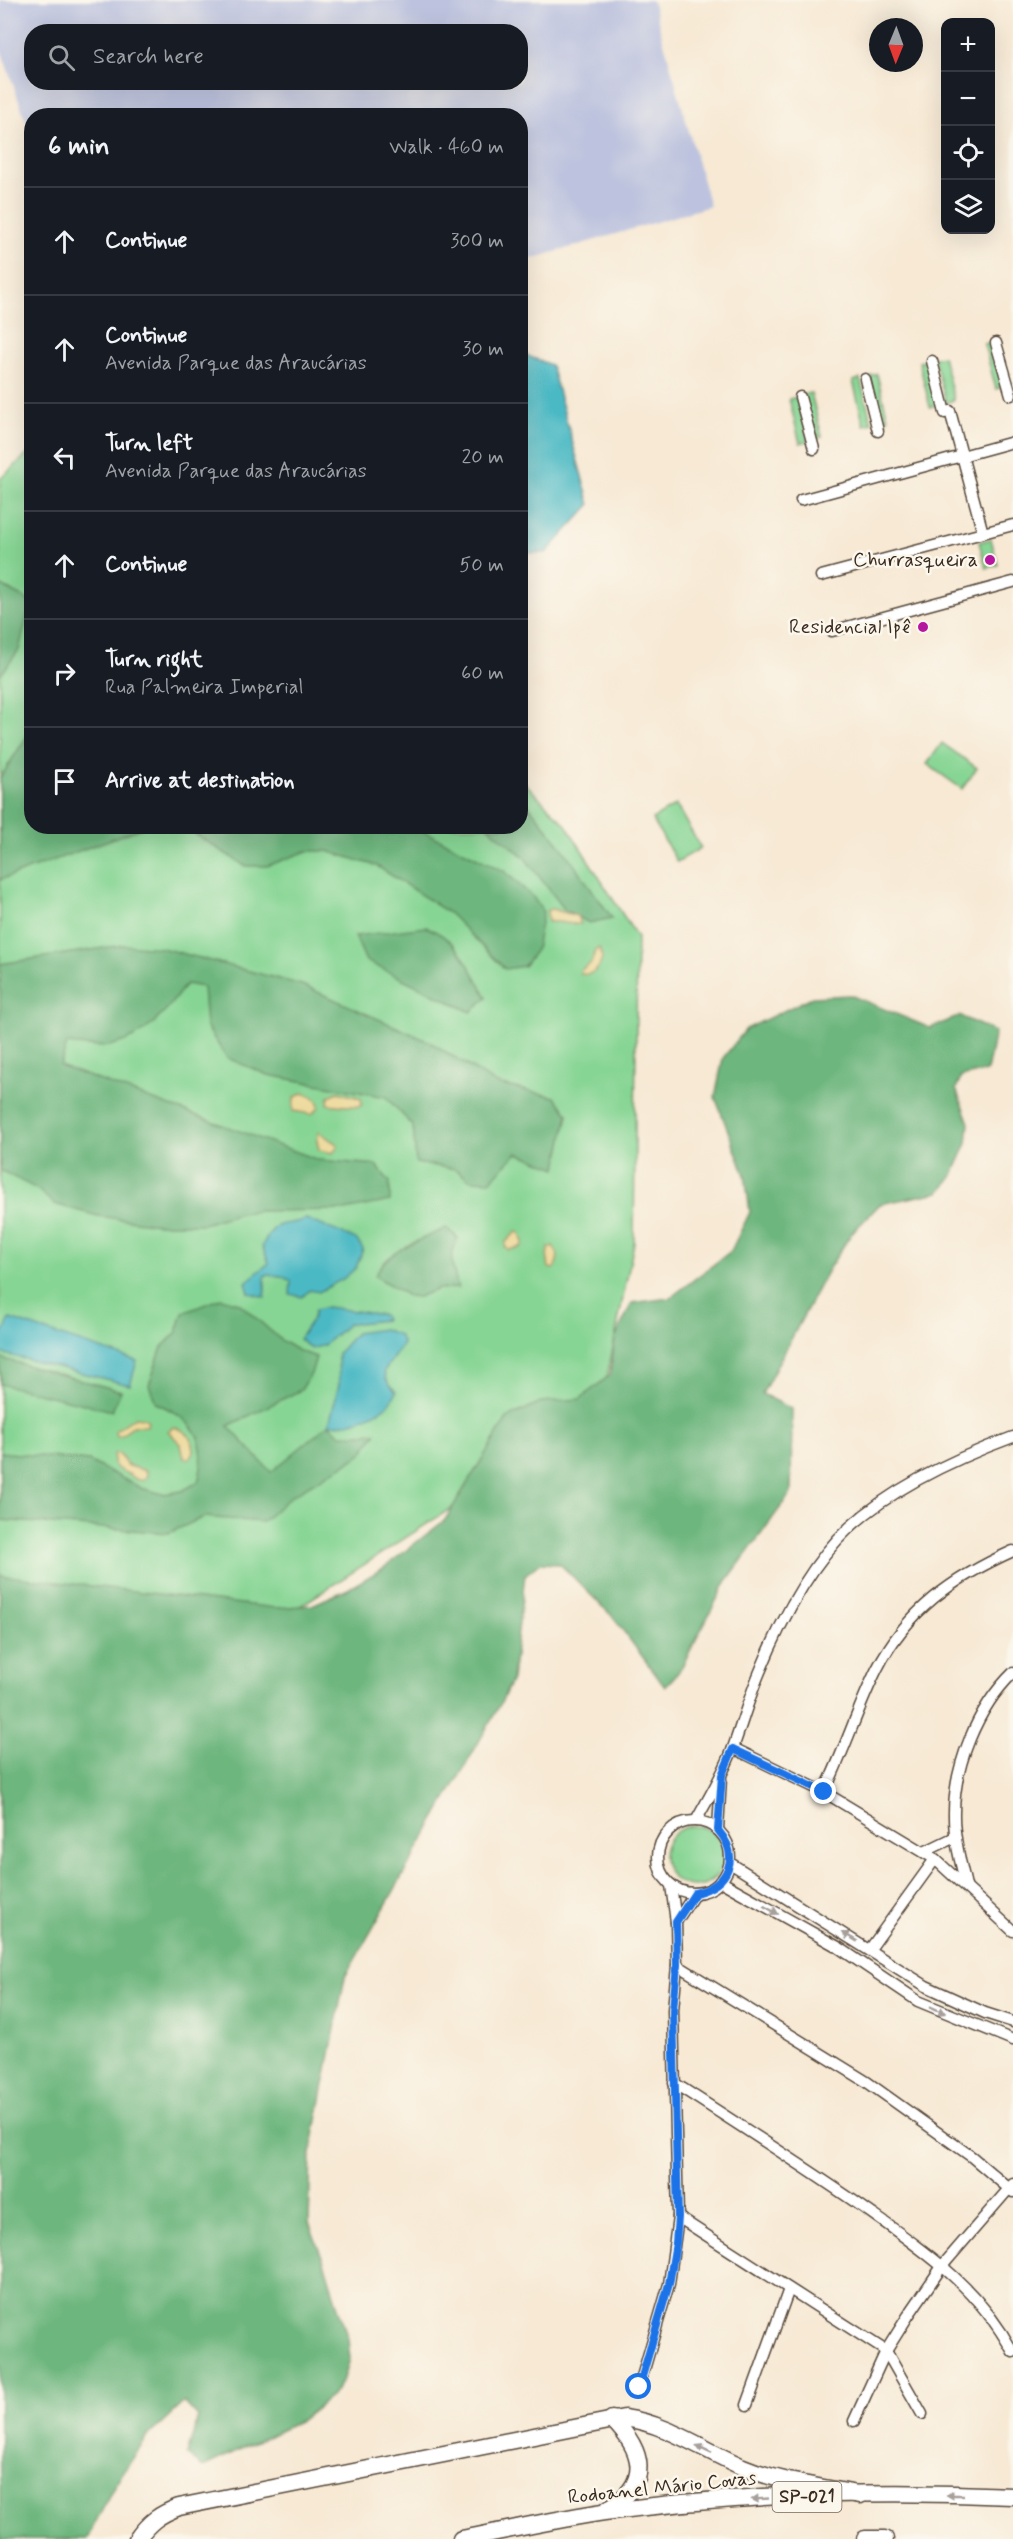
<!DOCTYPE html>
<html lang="en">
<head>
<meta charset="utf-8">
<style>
	body { margin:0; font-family:Mynerve,sans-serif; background:#242831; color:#f1f3f6 }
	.controls { position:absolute; right:18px; top:18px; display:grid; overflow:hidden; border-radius:12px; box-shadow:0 6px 24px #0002 }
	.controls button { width:54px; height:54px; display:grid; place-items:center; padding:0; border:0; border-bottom:2px solid #363941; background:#171b24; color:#f1f3f6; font:30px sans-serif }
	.compass { position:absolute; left:869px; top:18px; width:54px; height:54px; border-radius:50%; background:#171b24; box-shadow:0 6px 24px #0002; rotate:181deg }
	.stop { position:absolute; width:18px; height:18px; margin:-14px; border:4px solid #1a73e8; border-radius:50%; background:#fff }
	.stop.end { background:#1a73e8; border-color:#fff; box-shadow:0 2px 6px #0008 }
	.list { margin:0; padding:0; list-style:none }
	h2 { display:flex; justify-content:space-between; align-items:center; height:78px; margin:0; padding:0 24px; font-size:26px }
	h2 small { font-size:20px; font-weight:400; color:#9ea1a6 }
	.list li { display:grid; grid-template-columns:39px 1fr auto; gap:18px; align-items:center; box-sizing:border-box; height:108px; padding:0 24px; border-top:2px solid #363941 }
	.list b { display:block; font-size:22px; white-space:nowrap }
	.list p { margin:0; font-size:20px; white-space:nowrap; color:#9ea1a6 }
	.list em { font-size:20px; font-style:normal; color:#9ea1a6 }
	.icon { flex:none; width:33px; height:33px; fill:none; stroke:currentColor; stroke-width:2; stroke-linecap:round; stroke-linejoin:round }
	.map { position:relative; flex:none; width:1013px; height:2539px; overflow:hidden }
	.search { position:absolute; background:#171b24; box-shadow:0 6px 24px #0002; left:24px; top:24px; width:504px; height:66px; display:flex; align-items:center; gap:15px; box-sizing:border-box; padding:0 21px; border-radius:24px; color:#9ea1a6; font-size:22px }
	.panel { position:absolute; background:#171b24; box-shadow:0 6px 24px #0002; left:24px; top:108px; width:504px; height:726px; border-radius:24px }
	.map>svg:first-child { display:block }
</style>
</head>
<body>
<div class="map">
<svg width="1013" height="2539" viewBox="0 0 1013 2539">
	<rect width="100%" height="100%" fill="#fbf7ec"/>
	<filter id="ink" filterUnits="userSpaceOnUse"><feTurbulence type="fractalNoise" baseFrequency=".0167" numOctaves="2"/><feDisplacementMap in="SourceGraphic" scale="12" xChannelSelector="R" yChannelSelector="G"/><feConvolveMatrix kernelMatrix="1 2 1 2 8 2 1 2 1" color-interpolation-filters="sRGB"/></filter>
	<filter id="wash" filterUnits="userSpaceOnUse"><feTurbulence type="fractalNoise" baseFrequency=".008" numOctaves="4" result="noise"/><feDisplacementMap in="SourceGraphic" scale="24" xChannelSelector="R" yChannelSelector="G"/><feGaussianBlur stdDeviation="1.35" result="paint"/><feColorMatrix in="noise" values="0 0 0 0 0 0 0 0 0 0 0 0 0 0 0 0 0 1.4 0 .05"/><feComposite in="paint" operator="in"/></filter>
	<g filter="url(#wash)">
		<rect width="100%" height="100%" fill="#f7e9d4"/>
		<path fill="#bdc3de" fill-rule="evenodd" d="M 0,0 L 652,0 L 710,206 L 521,262 L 520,116 L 32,116 L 31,135 L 0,47 ZM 32,32 L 520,32 L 520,82 L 32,82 Z"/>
		<g fill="#87d594" stroke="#618059" stroke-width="1.5">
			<polygon points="992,342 1003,387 996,389 984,344"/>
			<polygon points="943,356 954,400 946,403 934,358"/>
			<polygon points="927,360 939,405 930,407 919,362"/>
			<polygon points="877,374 888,419 880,421 869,377"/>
			<polygon points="860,379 872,423 864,425 853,381"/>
			<polygon points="811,393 822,437 814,439 802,395"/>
			<polygon points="797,397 808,441 800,443 789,399"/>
			<polygon points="31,451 32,826 520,826 521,779 566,825 637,937 634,1243 600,1412 291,1612 0,1616 0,479"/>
			<polygon points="991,539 998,565 986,568 979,542"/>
			<polygon points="942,743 977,768 962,789 927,764"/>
			<polygon points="676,805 701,848 677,862 652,819"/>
			<circle cx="694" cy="1856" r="30"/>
		</g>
		<g fill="#6db67e" stroke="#54704e" stroke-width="1.5">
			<polygon points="0,585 31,602 19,650 0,676"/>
			<polygon points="31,730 32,826 144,827 0,880 0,778"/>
			<polygon points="521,796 558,842 612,918 589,923 565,910 524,857 488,827 520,826"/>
			<polygon points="184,827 415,827 504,871 533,897 543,912 536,950 524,966 505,969 449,913 377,866 327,851 307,851 267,866 245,866"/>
			<path d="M 426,927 C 460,940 469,967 487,997 L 471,1012 L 366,961 L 355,936 Z"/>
			<path d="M 123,945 L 162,948 L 302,985 L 430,1042 L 497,1084 L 555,1097 L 568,1114 L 557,1168 L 517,1153 L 490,1181 L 471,1180 L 455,1169 L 416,1163 L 413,1126 L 386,1097 L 268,1075 L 227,1058 L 206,1026 L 203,987 L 186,984 C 166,1011 149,1036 113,1045 C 100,1049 81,1045 67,1044 L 60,1066 L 319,1160 L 376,1165 L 390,1182 L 390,1201 L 345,1210 L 261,1211 L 240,1213 L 203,1224 L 158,1224 L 98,1216 L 54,1204 L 37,1189 L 0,1170 L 0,964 Z"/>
			<polygon points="850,995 930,1028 960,1016 995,1032 987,1071 961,1077 956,1089 969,1123 967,1143 952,1177 939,1192 880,1204 851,1234 829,1268 762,1394 792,1409 791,1493 726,1582 680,1670 665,1687 613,1617 560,1564 540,1563 525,1575 512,1679 501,1703 345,1977 311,2151 309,2223 324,2262 348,2339 350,2359 344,2378 332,2396 300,2421 203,2467 187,2455 198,2417 184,2402 149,2435 115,2484 87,2539 0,2539 0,1575 276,1608 312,1605 348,1589 382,1569 445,1520 507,1418 541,1402 580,1399 610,1375 615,1338 632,1303 670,1298 731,1251 750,1212 745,1175 715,1097 723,1058 746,1029 812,997"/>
			<path d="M 446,1228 L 458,1238 C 448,1258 453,1267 458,1288 L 438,1289 L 418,1297 L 408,1296 L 375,1276 C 386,1250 422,1240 446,1228 Z"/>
			<path d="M 221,1298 L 239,1303 L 282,1341 L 297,1350 L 316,1357 L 311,1374 L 301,1390 L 228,1426 L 271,1472 L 329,1424 L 340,1435 L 376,1433 L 361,1455 L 291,1496 L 262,1522 L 204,1517 L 169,1533 L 0,1520 L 0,1452 L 89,1461 L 141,1488 L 163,1494 L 182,1491 L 198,1482 C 209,1440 195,1420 156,1403 L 149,1385 L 162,1347 L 177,1332 L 183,1313 Z"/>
			<polygon points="0,1358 121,1391 112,1411 0,1384"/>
		</g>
		<g fill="#eeda9e" stroke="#94825e" stroke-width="1.5">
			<path d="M 552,909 L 577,916 L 581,924 C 577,925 556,921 548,922 L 547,910 Z"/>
			<path d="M 599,948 L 602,957 C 601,969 592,976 580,974 L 581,970 L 591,963 L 595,951 Z"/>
			<path d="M 338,1092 L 360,1098 L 362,1102 L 361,1106 C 358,1107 331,1105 328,1104 L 329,1096 Z"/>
			<path d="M 302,1093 C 311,1095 318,1097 319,1107 L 312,1114 L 293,1111 L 294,1098 Z"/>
			<polygon points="319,1132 338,1145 333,1153 319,1150 317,1140"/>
			<polygon points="516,1232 520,1233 523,1242 521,1247 508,1250 505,1246 506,1242"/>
			<polygon points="553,1246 558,1255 556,1267 552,1269 549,1268 547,1255 549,1248"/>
			<polygon points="135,1417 144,1418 148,1421 147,1426 132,1426 122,1435 117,1436 115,1431"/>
			<path d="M 173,1427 C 186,1430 193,1437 194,1450 L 189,1459 L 184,1458 L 181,1444 L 168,1431 Z"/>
			<path d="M 118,1453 L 127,1465 L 146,1471 L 147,1476 L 144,1479 C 136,1481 136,1479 130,1475 C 119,1469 112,1470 114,1454 Z"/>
		</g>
		<g fill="#4bb9c4" stroke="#437271" stroke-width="1.5">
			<polygon points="520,353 551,365 590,505 546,553 521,553"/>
			<path d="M 306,1219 L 356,1239 L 363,1249 L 356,1268 L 343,1279 L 319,1292 L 310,1290 L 302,1297 L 290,1294 L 291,1281 L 281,1276 L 265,1275 L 265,1297 L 249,1293 L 246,1282 L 269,1263 L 262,1246 C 279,1215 280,1229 306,1219 Z"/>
			<polygon points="327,1307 383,1315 385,1320 348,1324 324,1345 311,1349 299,1339 312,1320 315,1310"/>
			<polygon points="10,1319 137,1361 130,1385 0,1353 0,1339"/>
			<path d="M 383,1329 L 399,1335 L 403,1344 L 384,1371 L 386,1379 L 396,1392 C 389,1413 349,1426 329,1424 L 339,1385 L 338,1353 L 356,1333 Z"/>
		</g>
	</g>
	<g filter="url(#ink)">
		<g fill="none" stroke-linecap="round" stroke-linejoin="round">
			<defs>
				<g id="minor">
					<polyline points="996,343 1011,395"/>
					<polyline points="932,361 945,413"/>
					<polyline points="865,379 878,431"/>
					<polyline points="800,397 814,449"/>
					<polyline points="950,411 983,533"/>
					<polyline points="801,500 1013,442"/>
					<polyline points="821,576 1013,525"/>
					<polyline points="832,631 1013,582"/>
					<polyline points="733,1748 824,1792 935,1859 1013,1931"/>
					<path d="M 824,1792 C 844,1753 857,1709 877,1669 C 907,1610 953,1578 1013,1551"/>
					<path d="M 696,1821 C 709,1797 724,1773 733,1748 C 742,1723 749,1698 759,1674 C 779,1625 810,1564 850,1527 C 895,1486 956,1458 1013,1437"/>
					<circle cx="694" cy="1857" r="36"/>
					<polyline points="718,1829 721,1778"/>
					<polyline points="924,1852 955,1837"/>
					<polyline points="730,1863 926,1986 985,2013 1013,2022"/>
					<polyline points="720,1881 838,1947 918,2001 1013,2040"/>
					<path d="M 966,1886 C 961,1863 954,1840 954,1817 C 953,1767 977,1708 1013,1673"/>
					<polyline points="676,1922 695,1893"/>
					<polyline points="870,1949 935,1859"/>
					<polyline points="677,1965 867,2082 972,2157 1013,2192"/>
					<path d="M 674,2083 C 738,2124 802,2165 864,2208 C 923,2250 977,2285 1013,2352"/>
					<polyline points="678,2217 886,2351 922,2414"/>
					<polyline points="639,2387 669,2284 678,2217 673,2010 677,1965 676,1922 671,1885"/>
					<polyline points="747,2405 789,2289"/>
					<polyline points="854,2421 886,2351 908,2316 943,2265 1013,2184"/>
				</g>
				<g id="highway">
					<path d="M 608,2509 C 652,2483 644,2451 612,2419"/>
					<path d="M 137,2539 C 149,2522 160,2514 179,2507 L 624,2418 C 666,2423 705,2451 743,2467 C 779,2482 822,2487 860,2495"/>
					<path d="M 461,2539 C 509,2530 557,2519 604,2512 C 739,2494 878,2490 1013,2496"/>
					<polyline points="865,2539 885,2539"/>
				</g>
			</defs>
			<use href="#minor" stroke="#574739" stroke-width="13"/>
			<use href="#highway" stroke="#574739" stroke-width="19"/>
			<use href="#minor" stroke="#fff" stroke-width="10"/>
			<use href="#highway" stroke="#fff" stroke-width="16"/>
		</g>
		<defs><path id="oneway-solid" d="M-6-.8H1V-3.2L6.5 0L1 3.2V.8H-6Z" transform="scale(1.5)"/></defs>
		<g fill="#a79f9a">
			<use href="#oneway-solid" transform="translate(771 1910) rotate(29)"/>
			<use href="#oneway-solid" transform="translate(850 1937) rotate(-149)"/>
			<use href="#oneway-solid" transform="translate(938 2010) rotate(24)"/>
			<use href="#oneway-solid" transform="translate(704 2449) rotate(-155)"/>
			<use href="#oneway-solid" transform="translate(955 2495) rotate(-180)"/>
			<use href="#oneway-solid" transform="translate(760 2499) rotate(177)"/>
		</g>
	</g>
	<g fill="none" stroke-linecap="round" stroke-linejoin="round" filter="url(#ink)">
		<path stroke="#1a73e8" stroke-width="8" d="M 639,2387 L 669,2284 L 676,2243 L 678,2217 L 673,2010 L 677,1965 L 676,1922 L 695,1893 C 729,1885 741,1857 718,1830 L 722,1775 L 733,1749 L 824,1792"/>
	</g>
	<g fill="#b5179e" stroke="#fbf7ec" stroke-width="2">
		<circle cx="990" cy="560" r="6"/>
		<circle cx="923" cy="627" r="6"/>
	</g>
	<g text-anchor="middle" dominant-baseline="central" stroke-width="5" stroke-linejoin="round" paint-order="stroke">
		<rect fill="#fbf7ec" stroke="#75685c" stroke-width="1.5" x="772.5" y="2482" width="69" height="30" rx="4.5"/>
		<g font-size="18" font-weight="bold" fill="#3b2a1e">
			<text x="807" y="2497">SP-021</text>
		</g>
		<g font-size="20" fill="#3b2a1e" stroke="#fbf7ec" text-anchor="end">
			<text x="978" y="560">Churrasqueira</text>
			<text x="911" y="627">Residencial Ipê</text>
		</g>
		<g font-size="20" fill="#3b2a1e" stroke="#fbf7ec">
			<text transform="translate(662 2488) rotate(-6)">Rodoanel Mário Covas</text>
		</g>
	</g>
</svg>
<div class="controls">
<button>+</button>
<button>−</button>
<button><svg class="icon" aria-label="locate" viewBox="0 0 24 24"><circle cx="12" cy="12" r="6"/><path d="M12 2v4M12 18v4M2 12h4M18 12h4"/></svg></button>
<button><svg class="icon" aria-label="layers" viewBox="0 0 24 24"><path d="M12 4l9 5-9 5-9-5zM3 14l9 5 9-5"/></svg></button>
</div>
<svg class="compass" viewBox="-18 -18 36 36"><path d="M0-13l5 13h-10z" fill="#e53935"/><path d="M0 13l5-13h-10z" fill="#9ea1a6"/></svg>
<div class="stop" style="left:639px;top:2387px"></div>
<div class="stop end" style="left:824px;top:1792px"></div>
<div class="search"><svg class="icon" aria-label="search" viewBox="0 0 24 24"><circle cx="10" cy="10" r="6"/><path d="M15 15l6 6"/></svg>Search here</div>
<section class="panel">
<h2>6 min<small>Walk · 460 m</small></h2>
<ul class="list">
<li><svg class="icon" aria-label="ahead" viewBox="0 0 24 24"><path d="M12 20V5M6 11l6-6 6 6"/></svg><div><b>Continue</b></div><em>300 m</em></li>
<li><svg class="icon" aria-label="ahead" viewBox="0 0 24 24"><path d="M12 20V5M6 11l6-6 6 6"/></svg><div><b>Continue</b><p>Avenida Parque das Araucárias</p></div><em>30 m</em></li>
<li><svg class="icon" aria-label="left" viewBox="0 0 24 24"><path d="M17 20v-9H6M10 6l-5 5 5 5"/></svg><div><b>Turn left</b><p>Avenida Parque das Araucárias</p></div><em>20 m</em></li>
<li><svg class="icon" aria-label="ahead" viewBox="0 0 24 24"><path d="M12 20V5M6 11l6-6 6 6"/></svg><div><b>Continue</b></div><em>50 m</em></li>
<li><svg class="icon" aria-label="right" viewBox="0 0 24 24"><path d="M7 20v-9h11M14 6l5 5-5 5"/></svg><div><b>Turn right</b><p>Rua Palmeira Imperial</p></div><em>60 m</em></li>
<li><svg class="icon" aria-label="arrive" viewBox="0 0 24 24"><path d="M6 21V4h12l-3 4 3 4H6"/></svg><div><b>Arrive at destination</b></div></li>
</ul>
</section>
</div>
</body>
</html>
